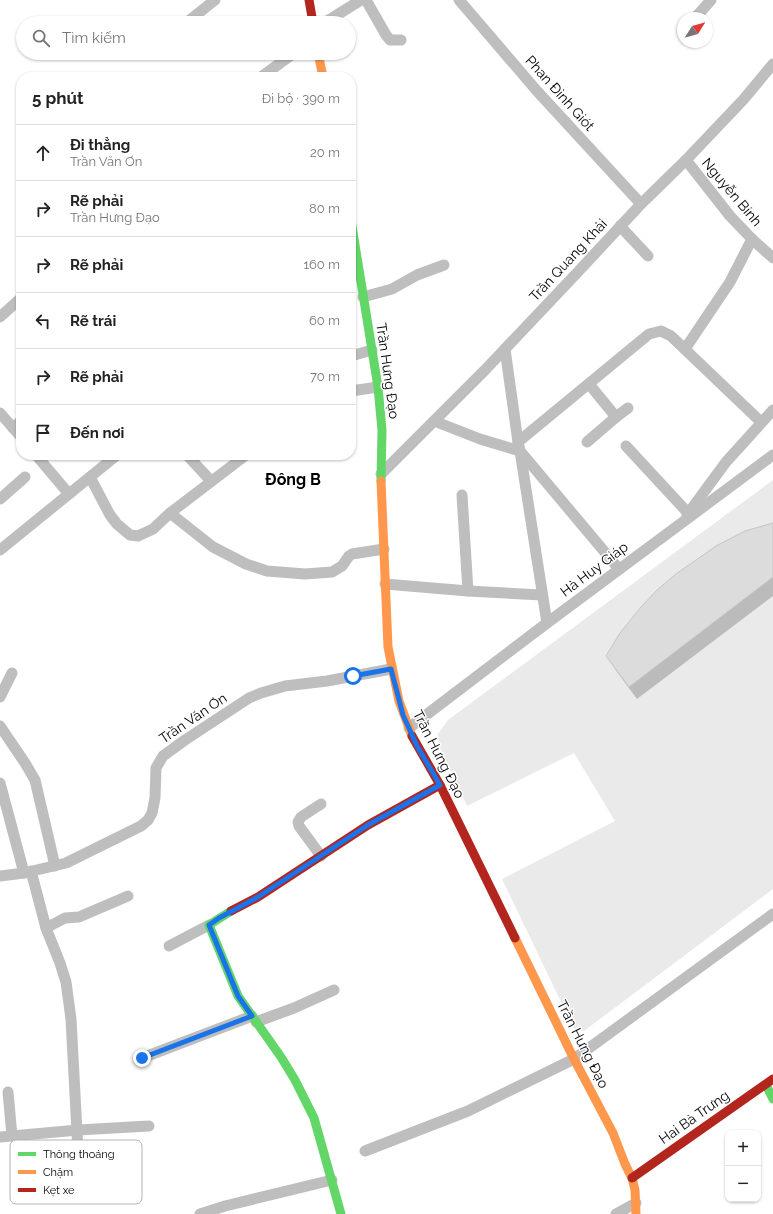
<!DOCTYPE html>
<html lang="vi">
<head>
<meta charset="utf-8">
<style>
	body { margin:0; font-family:Raleway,sans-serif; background:#f2f2f2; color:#222 }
	.controls { position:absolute; right:12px; bottom:12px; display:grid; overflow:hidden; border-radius:8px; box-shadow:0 1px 3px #0004 }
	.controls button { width:36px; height:36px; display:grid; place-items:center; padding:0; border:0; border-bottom:1px solid #e0e0e0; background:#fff; color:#222; font:20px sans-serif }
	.compass { position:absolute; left:677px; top:12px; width:36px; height:36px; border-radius:50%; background:#fff; box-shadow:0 1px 3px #0004; rotate:53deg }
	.stop { position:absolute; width:12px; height:12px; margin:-9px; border:3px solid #1a73e8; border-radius:50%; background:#fff }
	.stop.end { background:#1a73e8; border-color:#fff; box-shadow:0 1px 4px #0008 }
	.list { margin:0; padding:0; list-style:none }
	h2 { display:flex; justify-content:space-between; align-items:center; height:52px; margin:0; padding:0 16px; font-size:17px }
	h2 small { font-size:13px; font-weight:400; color:#767676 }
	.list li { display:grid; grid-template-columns:26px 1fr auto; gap:12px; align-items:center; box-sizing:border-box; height:56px; padding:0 16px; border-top:1px solid #e0e0e0 }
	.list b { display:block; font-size:15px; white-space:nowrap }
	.list p { margin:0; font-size:13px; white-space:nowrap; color:#767676 }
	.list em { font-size:13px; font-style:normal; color:#767676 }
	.icon { flex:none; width:22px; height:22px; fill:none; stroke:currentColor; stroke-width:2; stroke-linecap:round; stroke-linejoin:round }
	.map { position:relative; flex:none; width:773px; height:1214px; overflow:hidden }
	.search { position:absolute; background:#fff; box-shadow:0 1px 3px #0004; left:16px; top:16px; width:340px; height:44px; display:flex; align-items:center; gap:10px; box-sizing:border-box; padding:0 14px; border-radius:22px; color:#767676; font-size:15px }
	.panel { position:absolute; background:#fff; box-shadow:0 1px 3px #0004; left:16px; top:72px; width:340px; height:388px; border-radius:16px }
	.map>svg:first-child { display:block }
</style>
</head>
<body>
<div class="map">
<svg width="773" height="1214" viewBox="0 0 773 1214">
	<rect width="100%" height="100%" fill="#fff"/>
	<polygon fill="#eaeaea" points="773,480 773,889 584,1031 574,1029 502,879 615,821 574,753 467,806 439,746 438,734 448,720"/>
	<polygon fill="#0003" points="773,524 773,596 637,699 615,669 607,656 746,532 765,525"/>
	<polygon fill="#dcdcdc" stroke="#c5c5c5" points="773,523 773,577 629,687 606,656 620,633 641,607 657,590 676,574 716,546 745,531"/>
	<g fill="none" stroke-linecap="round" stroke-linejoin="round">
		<g stroke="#bebebe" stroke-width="11">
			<polyline points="366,0 386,35 390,40 401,40"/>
			<polyline points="459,0 537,91 641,204"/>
			<polyline points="696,17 711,0"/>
			<polyline points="186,23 215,0"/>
			<polyline points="324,23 361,0"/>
			<polyline points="261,77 294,53"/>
			<polyline points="686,160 730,216 752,239 773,258"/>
			<polyline points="620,226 648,256"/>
			<polyline points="363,297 392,289 417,275 444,265"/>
			<polyline points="0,317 21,298"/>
			<polyline points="505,349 518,442 520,451 547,623"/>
			<polyline points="685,349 730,282 752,239"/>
			<polyline points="351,356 372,350"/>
			<polyline points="351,391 378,387"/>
			<polyline points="0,413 21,437"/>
			<polyline points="616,417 628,408"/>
			<polyline points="434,421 480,439 520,451 619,569"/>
			<polyline points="13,428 21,421"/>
			<polyline points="518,442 649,334 661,331 671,336 761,422"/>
			<polyline points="587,442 616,417 589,384"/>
			<polyline points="626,446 688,513"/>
			<polyline points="36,455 69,494"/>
			<polyline points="187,455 211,481"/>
			<polyline points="381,474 485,370 575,275 641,204 686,160 743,100 773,64"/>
			<polyline points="90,477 110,515 117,524 130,535 138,536 153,529 170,513 246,455"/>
			<polyline points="462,495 468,591"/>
			<polyline points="0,499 25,477"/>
			<polyline points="170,513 213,547 246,564 267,571 305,574 332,572 342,566 349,556 352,554 384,549"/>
			<polyline points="687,515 726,462 773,410"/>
			<polyline points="0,550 117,455"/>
			<polyline points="385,584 468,591 542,595"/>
			<polyline points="0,697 12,673"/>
			<polyline points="0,726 25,763 35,780 55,866"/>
			<polyline points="409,728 547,623 773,455"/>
			<polyline points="0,783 24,873"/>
			<polyline points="321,804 301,817 298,822 299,826 321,856"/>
			<polyline points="31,871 46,928 60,963 66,982 71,1019 79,1170 81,1180"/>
			<polyline points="0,876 24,873 66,863 141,826 148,820 152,813 155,798 156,768 163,756 185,740 249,698 261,693 285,686 327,681 391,669"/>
			<polyline points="46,928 65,918 79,917 128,896"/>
			<polyline points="169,946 209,925"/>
			<polyline points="256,1022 294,1008 334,990"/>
			<polyline points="142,1058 252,1016"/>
			<polyline points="8,1092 12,1136"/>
			<polyline points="0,1137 78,1130 149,1126"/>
			<polyline points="365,1151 468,1111 574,1059 773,914"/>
			<polyline points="200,1214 225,1206 332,1180"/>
			<polyline points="616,1214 636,1203"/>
		</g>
		<g stroke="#63d668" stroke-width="9">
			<polyline points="351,220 378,387 382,430 381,481"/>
			<polyline points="231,911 209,925 238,996 281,1057 295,1080 314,1118 341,1214"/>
			<polyline points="766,1085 773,1099"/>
		</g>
		<g stroke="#ff974d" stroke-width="9">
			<polyline points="318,53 323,77"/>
			<polyline points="381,481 388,647 399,701 412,736"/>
			<polyline points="515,938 574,1059 613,1133 625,1164 632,1178 635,1190 636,1214"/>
		</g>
		<g stroke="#b3261e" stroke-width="9">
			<polyline points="309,0 313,23"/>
			<polyline points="412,736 440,785 515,938"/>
			<polyline points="231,911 258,897 368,825 440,785"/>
			<polyline points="632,1178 773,1079"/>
		</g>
	</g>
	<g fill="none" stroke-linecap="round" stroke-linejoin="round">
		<polyline stroke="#1a73e8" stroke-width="5" points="142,1058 252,1016 238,996 209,925 219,918 258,897 368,825 440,785 417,746 403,715 391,669 353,676"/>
	</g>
	<g text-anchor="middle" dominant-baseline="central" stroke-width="3" stroke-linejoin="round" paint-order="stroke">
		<g font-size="14" fill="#000" stroke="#fff">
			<text transform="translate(560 93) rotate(48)">Phan Đình Giót</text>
			<text transform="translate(732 192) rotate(50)">Nguyễn Bính</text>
			<text transform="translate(568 260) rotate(-47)">Trần Quang Khải</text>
			<text transform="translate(388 371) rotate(82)">Trần Hưng Đạo</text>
			<text transform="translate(594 569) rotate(-37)">Hà Huy Giáp</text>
			<text transform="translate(193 718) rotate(-34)">Trần Văn Ơn</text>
			<text transform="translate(439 754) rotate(63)">Trần Hưng Đạo</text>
			<text transform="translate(583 1044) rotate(63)">Trần Hưng Đạo</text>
			<text transform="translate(694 1117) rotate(-35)">Hai Bà Trưng</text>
		</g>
		<g font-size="16" font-weight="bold" fill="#000" stroke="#fff">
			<text x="293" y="479">Đông B</text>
		</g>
	</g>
	<rect x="10" y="1140" width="132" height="64" rx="6" fill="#fff" stroke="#b2b2b2" stroke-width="1"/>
	<rect x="18" y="1152" width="18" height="4" fill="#63d668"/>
	<rect x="18" y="1170" width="18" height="4" fill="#ff974d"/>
	<rect x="18" y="1188" width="18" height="4" fill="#b3261e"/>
	<g font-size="11" fill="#000">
		<text x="43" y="1158">Thông thoáng</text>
		<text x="43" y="1176">Chậm</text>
		<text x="43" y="1194">Kẹt xe</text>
	</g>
</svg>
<div class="controls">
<button>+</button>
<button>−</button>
</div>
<svg class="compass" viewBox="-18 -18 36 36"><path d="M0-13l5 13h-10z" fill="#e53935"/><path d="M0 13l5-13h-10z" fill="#767676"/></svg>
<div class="stop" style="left:353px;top:676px"></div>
<div class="stop end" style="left:142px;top:1058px"></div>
<div class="search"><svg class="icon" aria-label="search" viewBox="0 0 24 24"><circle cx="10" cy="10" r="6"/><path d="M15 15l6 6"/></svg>Tìm kiếm</div>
<section class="panel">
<h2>5 phút<small>Đi bộ · 390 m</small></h2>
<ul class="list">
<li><svg class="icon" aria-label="ahead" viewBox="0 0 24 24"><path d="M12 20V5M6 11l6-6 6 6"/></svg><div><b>Đi thẳng</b><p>Trần Văn Ơn</p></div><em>20 m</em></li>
<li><svg class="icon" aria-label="right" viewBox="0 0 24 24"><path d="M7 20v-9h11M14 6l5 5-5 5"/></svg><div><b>Rẽ phải</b><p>Trần Hưng Đạo</p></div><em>80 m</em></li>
<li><svg class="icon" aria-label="right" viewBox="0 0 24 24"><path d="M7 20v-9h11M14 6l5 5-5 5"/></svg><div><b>Rẽ phải</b></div><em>160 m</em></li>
<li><svg class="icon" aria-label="left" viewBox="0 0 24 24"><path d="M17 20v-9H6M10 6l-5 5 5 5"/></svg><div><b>Rẽ trái</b></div><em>60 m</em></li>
<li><svg class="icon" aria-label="right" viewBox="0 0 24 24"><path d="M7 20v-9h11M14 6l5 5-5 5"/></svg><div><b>Rẽ phải</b></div><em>70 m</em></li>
<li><svg class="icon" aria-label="arrive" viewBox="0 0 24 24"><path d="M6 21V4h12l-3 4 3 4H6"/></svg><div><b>Đến nơi</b></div></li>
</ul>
</section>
</div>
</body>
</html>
